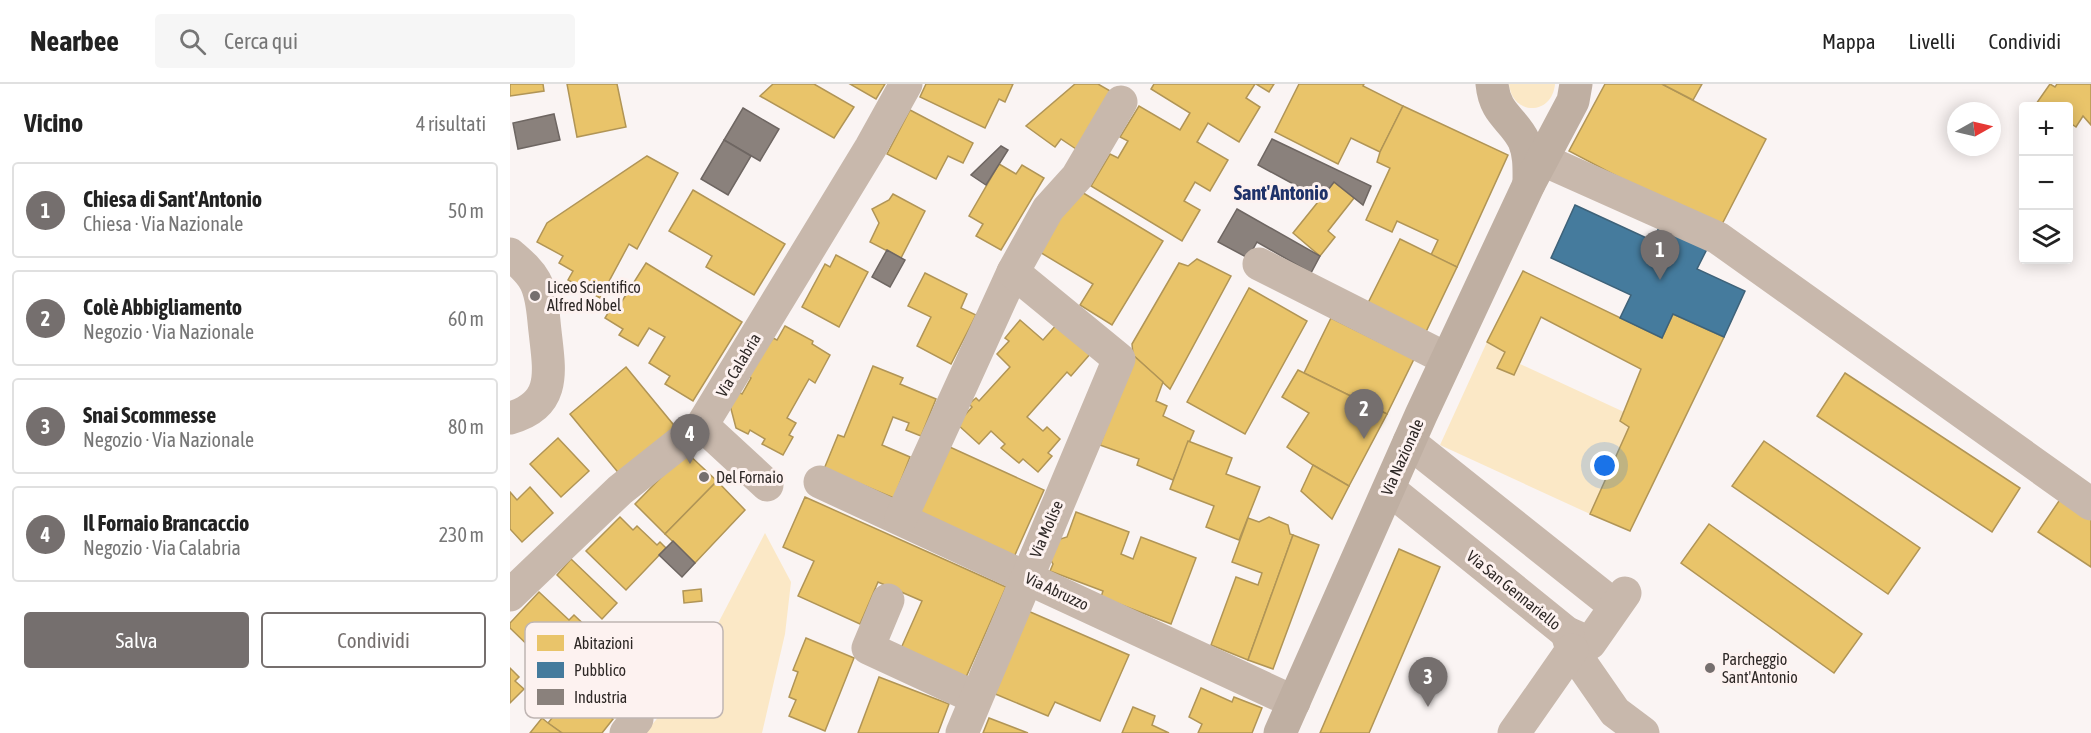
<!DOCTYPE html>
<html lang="it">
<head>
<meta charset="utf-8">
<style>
	body { margin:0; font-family:"Asap Condensed",sans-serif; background:#f6f6f6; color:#222 }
	.controls { position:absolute; right:18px; top:18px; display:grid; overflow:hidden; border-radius:6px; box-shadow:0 3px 15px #0003 }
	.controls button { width:54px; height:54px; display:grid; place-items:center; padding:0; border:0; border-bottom:2px solid #e0e0e0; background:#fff; color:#222; font:30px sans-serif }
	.compass { position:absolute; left:1437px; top:18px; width:54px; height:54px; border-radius:50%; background:#fff; box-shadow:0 3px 15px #0003; rotate:82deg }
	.you { position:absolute; left:1095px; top:382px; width:21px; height:21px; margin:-15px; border:4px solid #fff; border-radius:50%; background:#1a73e8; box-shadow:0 0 0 9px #1a73e833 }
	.badge { display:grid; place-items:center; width:39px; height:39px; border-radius:50%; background:#756f6e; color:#fff; font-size:20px; font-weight:700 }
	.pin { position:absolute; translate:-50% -50px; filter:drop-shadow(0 2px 3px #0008) }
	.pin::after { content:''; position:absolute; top:32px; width:21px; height:18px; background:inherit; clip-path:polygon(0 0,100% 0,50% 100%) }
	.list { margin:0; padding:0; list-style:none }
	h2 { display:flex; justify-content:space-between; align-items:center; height:78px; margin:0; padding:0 24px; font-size:26px }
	h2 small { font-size:20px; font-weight:400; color:#767676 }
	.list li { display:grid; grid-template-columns:39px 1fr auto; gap:18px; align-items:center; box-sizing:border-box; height:96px; margin:0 12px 12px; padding:0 12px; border:2px solid #e0e0e0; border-radius:6px }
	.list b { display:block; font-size:22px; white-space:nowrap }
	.list p { margin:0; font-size:20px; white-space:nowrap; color:#767676 }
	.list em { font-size:20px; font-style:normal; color:#767676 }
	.actions { display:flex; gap:12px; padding:18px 24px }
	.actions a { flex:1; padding:14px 0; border:2px solid #756f6e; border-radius:6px; text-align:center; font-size:21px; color:#756f6e }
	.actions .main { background:#756f6e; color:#fff }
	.icon { flex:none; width:33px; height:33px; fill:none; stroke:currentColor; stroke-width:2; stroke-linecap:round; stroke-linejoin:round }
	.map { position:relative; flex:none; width:1581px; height:649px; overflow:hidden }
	header { display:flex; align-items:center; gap:36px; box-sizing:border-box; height:84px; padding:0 30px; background:#fff; border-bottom:2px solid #e0e0e0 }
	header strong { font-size:28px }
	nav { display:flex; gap:33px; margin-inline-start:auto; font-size:21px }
	.search { width:420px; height:54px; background:#f6f6f6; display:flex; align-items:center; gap:15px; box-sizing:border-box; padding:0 21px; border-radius:6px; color:#767676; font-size:22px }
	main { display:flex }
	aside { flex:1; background:#fff }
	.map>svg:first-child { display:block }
</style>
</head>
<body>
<header>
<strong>Nearbee</strong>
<div class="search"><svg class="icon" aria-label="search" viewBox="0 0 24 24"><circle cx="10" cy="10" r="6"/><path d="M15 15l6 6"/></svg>Cerca qui</div>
<nav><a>Mappa</a><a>Livelli</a><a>Condividi</a></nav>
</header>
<main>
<aside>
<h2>Vicino<small>4 risultati</small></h2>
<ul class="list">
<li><span class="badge">1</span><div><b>Chiesa di Sant'Antonio</b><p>Chiesa · Via Nazionale</p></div><em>50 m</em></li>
<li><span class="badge">2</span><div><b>Colè Abbigliamento</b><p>Negozio · Via Nazionale</p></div><em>60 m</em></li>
<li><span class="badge">3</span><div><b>Snai Scommesse</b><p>Negozio · Via Nazionale</p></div><em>80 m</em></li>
<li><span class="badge">4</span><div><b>Il Fornaio Brancaccio</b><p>Negozio · Via Calabria</p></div><em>230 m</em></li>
</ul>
<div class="actions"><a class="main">Salva</a><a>Condividi</a></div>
</aside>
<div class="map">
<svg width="1581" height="649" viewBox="0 0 1581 649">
	<rect width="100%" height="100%" fill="#faf4f3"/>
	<g fill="#fbe8c6">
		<path d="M 999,0 L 1045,0 C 1042,32 1002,32 999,0 Z"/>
		<polygon points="977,258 995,268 987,284 1004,290 1010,280 1114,328 1119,343 1080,430 930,361"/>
		<polygon points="255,449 281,498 275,550 252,649 135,649 177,599"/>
	</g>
	<g fill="#e9c46a" stroke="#b19556" stroke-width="1.5">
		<polygon points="0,0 33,0 34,7 0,12"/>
		<polygon points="57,0 107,0 116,43 67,53"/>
		<polygon points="263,0 304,0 344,23 324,54 250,12"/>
		<polygon points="340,0 375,0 366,15"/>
		<polygon points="416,0 503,0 495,18 489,15 475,44 410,13"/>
		<polygon points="565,0 588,0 602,8 572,69 551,55 545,63 516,42"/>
		<polygon points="644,0 745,0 736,14 750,23 729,58 698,39 687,58 718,76 700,107 685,98 674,117 690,126 672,157 581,102 600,70 608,74 618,57 610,53 629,22 670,46 680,29 641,5"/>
		<polygon points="746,0 764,0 759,8"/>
		<polygon points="789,0 854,0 853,2 893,22 870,68 841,54 828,80 765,48"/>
		<polygon points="1095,0 1152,0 1256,55 1209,146 1059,67"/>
		<polygon points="1152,0 1192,0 1183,16"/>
		<polygon points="1540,0 1545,3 1547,0 1581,0 1581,41 1573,32 1566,43 1563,41 1560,45 1558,22 1529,22 1526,20"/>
		<polygon points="893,22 998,71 947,183 921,171 928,156 887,137 882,148 856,136 880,84 867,78 870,68"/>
		<polygon points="400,26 463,59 453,79 438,72 426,95 377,70"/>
		<polygon points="137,72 168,89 127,165 119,160 90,214 58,196 63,187 49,179 53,172 27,158 37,139"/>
		<polygon points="489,80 506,90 512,81 534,94 491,166 466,152 473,140 459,132"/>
		<polygon points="824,98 844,114 818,147 825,153 810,172 783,149"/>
		<polygon points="565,104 653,157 602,241 570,221 583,200 528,167"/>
		<polygon points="183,106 275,160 244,211 196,183 202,172 159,147"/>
		<polygon points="383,110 415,127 391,174 360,158 369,139 362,125 379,116"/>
		<polygon points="890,155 947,183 913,254 855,225"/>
		<polygon points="326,171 358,188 329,243 292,223 315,180 320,183"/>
		<polygon points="687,175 721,192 660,305 623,271 622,260 669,179 678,182"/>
		<polygon points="136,179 232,238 183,317 155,300 160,292 139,279 155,253 139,244 128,262 109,251 113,245 95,234 104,219 109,222"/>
		<polygon points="1013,187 1152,254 1163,230 1214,253 1120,447 1080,430 1119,343 1110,337 1131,285 1031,233 1004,291 987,284 995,268 977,258"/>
		<polygon points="415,189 457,210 451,224 466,231 441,280 407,262 421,233 398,222"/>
		<polygon points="739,204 797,237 735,350 677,318"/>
		<polygon points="821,234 904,275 877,330 794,289"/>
		<polygon points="510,236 533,256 548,239 581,269 561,292 557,288 517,333 533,347 537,343 550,355 538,369 542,372 528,388 513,375 509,379 491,364 495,360 481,347 469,360 447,340 462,323 459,320 466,314 469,317 500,283 487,270 499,257 495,254"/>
		<polygon points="275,242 303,257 302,260 320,271 305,299 299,295 277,334 286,339 279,351 283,353 273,371 252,360 255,355 240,346 238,350 226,344 220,321 227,307 232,310 241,294 237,292 263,254 267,256"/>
		<polygon points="623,271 653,298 646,317 657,322 653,332 684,347 663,396 627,381 629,375 590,361"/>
		<polygon points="363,282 393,294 390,300 426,315 411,352 396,346 399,339 383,333 372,361 400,373 384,414 314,385 328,351 334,353"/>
		<polygon points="116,283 167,345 111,392 60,330"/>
		<polygon points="788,286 877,330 839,402 803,381 777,363 799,329 772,313"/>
		<polygon points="1335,289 1510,404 1482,448 1307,332"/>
		<polygon points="48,354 79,387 51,413 20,380"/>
		<polygon points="678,357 722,374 716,390 750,403 729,456 696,443 704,422 660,405"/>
		<polygon points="1254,357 1410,464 1378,510 1222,402"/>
		<polygon points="431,359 534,406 504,473 401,426"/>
		<polygon points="176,368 207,397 155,450 125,420"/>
		<polygon points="803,381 839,402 822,435 791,407"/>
		<polygon points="207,397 235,426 185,479 155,450"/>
		<polygon points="20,403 43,429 12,458 0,445 0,408 7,416"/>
		<polygon points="295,413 496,503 453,600 388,571 412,517 368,498 350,540 288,512 304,477 273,463"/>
		<polygon points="1551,414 1581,433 1581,483 1528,448"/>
		<polygon points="566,428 619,448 611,470 623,475 631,453 686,474 661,540 591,513 593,507 540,487 543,480 539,473 547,456 557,453"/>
		<polygon points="110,433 123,446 127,442 147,461 150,458 156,464 116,506 76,467"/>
		<polygon points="759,433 778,441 780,450 783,451 738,576 701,561 726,493 748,501 752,489 722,478 738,434 749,438"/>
		<polygon points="1199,440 1352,550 1324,589 1171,479"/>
		<polygon points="783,451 809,461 763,585 738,576"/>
		<polygon points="889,465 930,483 859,649 810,649"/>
		<polygon points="61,475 107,519 92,535 47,491"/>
		<polygon points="191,505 192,517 174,519 173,507"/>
		<polygon points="29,508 59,536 64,531 82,548 73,559 61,547 33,576 0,544 0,539"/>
		<polygon points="518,527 619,571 590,637 545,618 538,632 483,609"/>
		<polygon points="296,554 344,574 315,647 279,632 286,616 279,613 288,588 283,586"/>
		<polygon points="0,584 9,593 5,597 14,605 0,619"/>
		<polygon points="369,593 439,620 428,649 348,649"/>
		<polygon points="691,604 722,618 724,613 752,624 742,649 688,649 692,640 679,633"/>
		<polygon points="65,605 103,635 92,649 52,649 38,639"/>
		<polygon points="623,623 645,632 642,641 659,649 612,649"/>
		<polygon points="32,634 38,639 52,649 20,649"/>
		<polygon points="479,634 518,649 473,649"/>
	</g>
	<polygon fill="#457b9d" stroke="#3e6279" stroke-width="1.5" points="1065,121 1143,157 1150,141 1198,163 1187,185 1235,207 1214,253 1163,230 1152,254 1110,234 1121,211 1041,174"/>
	<g fill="#8a817c" stroke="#6e6662" stroke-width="1.5">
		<polygon points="233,24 269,45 250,77 214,56"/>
		<polygon points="44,30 50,56 8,65 3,39"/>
		<polygon points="762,55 861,102 853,121 824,98 811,115 748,81"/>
		<polygon points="214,56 241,72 218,111 191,95"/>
		<polygon points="491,62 498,66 476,101 461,91"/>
		<polygon points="727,125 810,172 801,189 747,158 738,174 708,158"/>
		<polygon points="377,166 395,176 380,203 362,193"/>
		<polygon points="163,457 185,479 172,493 149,471"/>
	</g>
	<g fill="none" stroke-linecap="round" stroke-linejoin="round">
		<g stroke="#c8b8ac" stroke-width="33">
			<polyline points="1031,75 1208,154 1581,420"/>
			<path d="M 0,170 C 9,178 19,186 25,197 C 33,212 33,231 35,247 C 39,285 48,321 0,334"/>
			<polyline points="749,180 937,275"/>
			<polyline points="192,341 257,401"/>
			<polyline points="899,358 1105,522"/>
			<polyline points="310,398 784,618"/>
			<polyline points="879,405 1057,549 1080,559 1115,509"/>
			<polyline points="391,434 503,188"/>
			<polyline points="0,511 110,406 192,341 361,63 396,0"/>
			<polyline points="378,516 358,564 466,614"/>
			<polyline points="1057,549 1062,566 1105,628 1133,649"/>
			<polyline points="116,649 127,635"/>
			<polyline points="452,649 609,275 503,188 538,125 567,93 611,18"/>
			<polyline points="1004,649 1062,566"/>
		</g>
		<g stroke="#bfafa2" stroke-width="33">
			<path d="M 982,0 C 985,31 1003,34 1014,57 C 1020,71 1019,86 1019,100"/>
			<polyline points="770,649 911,331 1019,100 1063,17 1066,0"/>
		</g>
	</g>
	<g fill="#756f6e" stroke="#fdf2f0" stroke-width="2">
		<circle cx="25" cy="212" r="6"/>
		<circle cx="194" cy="393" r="6"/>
		<circle cx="1200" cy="584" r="6"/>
	</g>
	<g text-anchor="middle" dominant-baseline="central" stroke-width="6" stroke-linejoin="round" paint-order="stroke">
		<g font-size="16" fill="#2e2826" stroke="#fdf2f0" text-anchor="start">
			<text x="37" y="203">Liceo Scientifico<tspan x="37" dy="18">Alfred Nobel</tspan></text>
			<text x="206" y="393">Del Fornaio</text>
			<text x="1212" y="575">Parcheggio<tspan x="1212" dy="18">Sant'Antonio</tspan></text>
		</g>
		<g font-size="16" fill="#2e2826" stroke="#fdf2f0">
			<text transform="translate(228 281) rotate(-59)">Via Calabria</text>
			<text transform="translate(892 373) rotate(-66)">Via Nazionale</text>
			<text transform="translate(536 445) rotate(-67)">Via Molise</text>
			<text transform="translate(1004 506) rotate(39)">Via San Gennariello</text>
			<text transform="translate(547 507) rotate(25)">Via Abruzzo</text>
		</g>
		<g font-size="20" font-weight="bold" fill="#1f3269" stroke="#fdf2f0">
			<text x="771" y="108">Sant'Antonio</text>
		</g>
	</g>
	<rect x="15" y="538" width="198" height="96" rx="9" fill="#fdf2f0" stroke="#bfb5b3" stroke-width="1.5"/>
	<rect x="27" y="551" width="27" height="16" fill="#e9c46a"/>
	<rect x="27" y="578" width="27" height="16" fill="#457b9d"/>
	<rect x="27" y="605" width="27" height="16" fill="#8a817c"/>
	<g font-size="16" fill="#2e2826">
		<text x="64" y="565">Abitazioni</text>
		<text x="64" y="592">Pubblico</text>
		<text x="64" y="619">Industria</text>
	</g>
</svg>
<div class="controls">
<button>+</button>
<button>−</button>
<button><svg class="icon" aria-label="layers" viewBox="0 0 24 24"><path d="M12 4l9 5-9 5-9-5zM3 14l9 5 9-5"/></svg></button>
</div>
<svg class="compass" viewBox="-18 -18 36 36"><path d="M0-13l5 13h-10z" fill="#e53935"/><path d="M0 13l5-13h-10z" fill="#767676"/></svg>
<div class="you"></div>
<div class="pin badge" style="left:1150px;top:196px">1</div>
<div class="pin badge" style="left:854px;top:355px">2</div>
<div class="pin badge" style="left:918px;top:623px">3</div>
<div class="pin badge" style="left:180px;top:380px">4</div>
</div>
</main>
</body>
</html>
